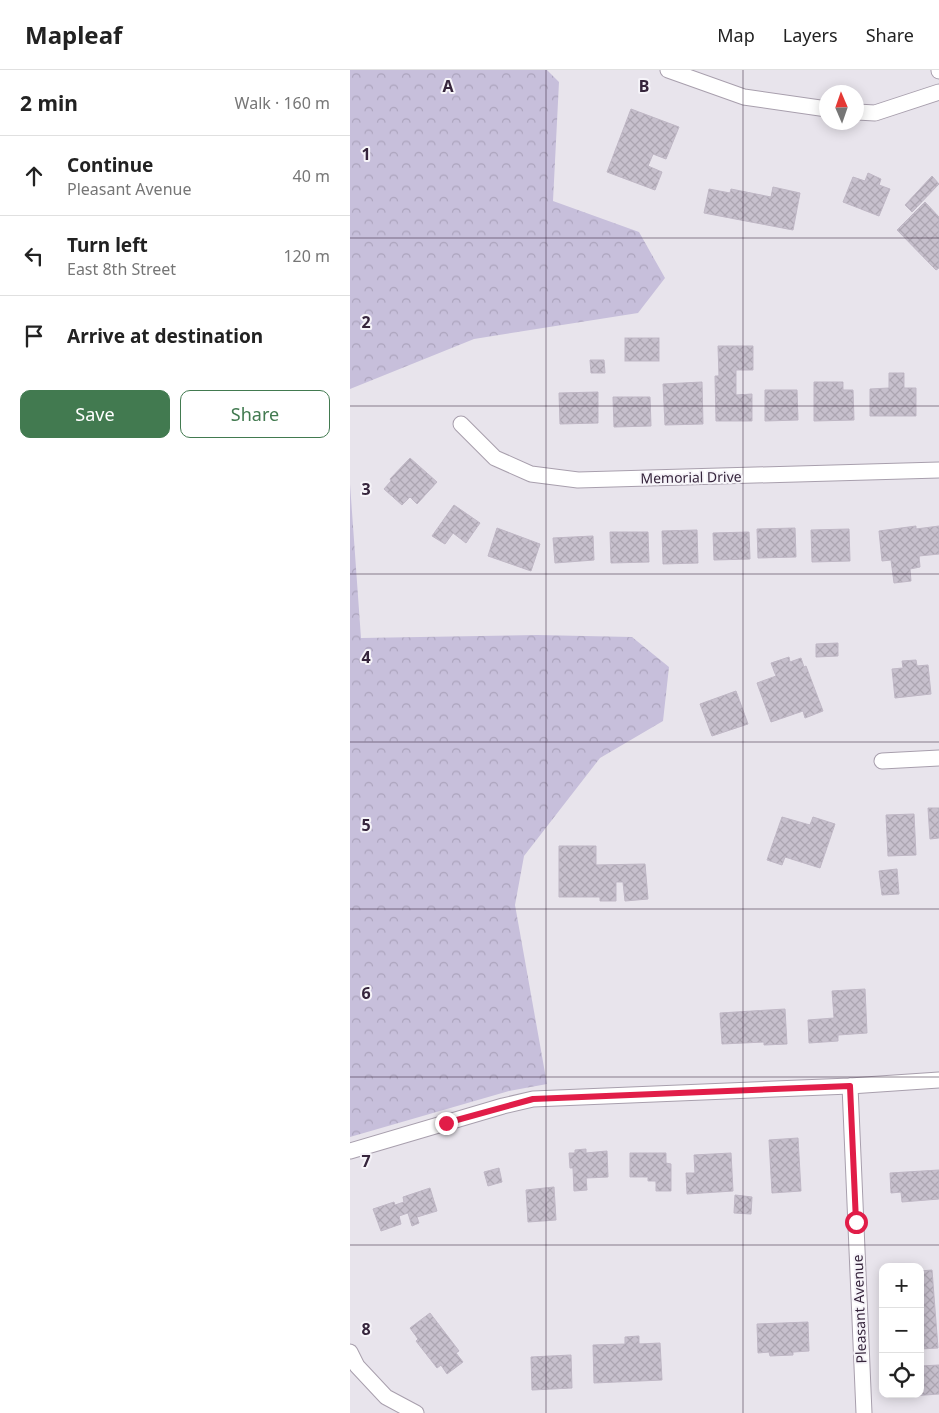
<!DOCTYPE html>
<html lang="en">
<head>
<meta charset="utf-8">
<style>
	body { margin:0; font-family:"Noto Sans",sans-serif; background:#f6f6f6; color:#222 }
	.controls { position:absolute; right:15px; bottom:15px; display:grid; overflow:hidden; border-radius:10px; box-shadow:0 2px 12px #0003 }
	.controls button { width:45px; height:45px; display:grid; place-items:center; padding:0; border:0; border-bottom:1px solid #e0e0e0; background:#fff; color:#222; font:25px sans-serif }
	.compass { position:absolute; left:469px; top:15px; width:45px; height:45px; border-radius:50%; background:#fff; box-shadow:0 2px 12px #0003; rotate:358deg }
	.stop { position:absolute; width:15px; height:15px; margin:-11px; border:4px solid #e11d48; border-radius:50%; background:#fff }
	.stop.end { background:#e11d48; border-color:#fff; box-shadow:0 1px 5px #0008 }
	.list { margin:0; padding:0; list-style:none }
	h2 { display:flex; justify-content:space-between; align-items:center; height:65px; margin:0; padding:0 20px; font-size:21px }
	h2 small { font-size:16px; font-weight:400; color:#767676 }
	.list li { display:grid; grid-template-columns:32px 1fr auto; gap:15px; align-items:center; box-sizing:border-box; height:80px; padding:0 20px; border-top:1px solid #e0e0e0 }
	.list b { display:block; font-size:19px; white-space:nowrap }
	.list p { margin:0; font-size:16px; white-space:nowrap; color:#767676 }
	.list em { font-size:16px; font-style:normal; color:#767676 }
	.actions { display:flex; gap:10px; padding:15px 20px }
	.actions a { flex:1; padding:11px 0; border:1px solid #427a50; border-radius:10px; text-align:center; font-size:18px; color:#427a50 }
	.actions .main { background:#427a50; color:#fff }
	.icon { flex:none; width:28px; height:28px; fill:none; stroke:currentColor; stroke-width:2; stroke-linecap:round; stroke-linejoin:round }
	.map { position:relative; flex:none; width:589px; height:1343px; overflow:hidden }
	header { display:flex; align-items:center; gap:30px; box-sizing:border-box; height:70px; padding:0 25px; background:#fff; border-bottom:1px solid #e0e0e0 }
	header strong { font-size:24px }
	nav { display:flex; gap:28px; margin-inline-start:auto; font-size:18px }
	main { display:flex }
	aside { flex:1; background:#fff }
	.map>svg:first-child { display:block }
</style>
</head>
<body>
<header>
<strong>Mapleaf</strong>
<nav><a>Map</a><a>Layers</a><a>Share</a></nav>
</header>
<main>
<aside>
<h2>2 min<small>Walk · 160 m</small></h2>
<ul class="list">
<li><svg class="icon" aria-label="ahead" viewBox="0 0 24 24"><path d="M12 20V5M6 11l6-6 6 6"/></svg><div><b>Continue</b><p>Pleasant Avenue</p></div><em>40 m</em></li>
<li><svg class="icon" aria-label="left" viewBox="0 0 24 24"><path d="M17 20v-9H6M10 6l-5 5 5 5"/></svg><div><b>Turn left</b><p>East 8th Street</p></div><em>120 m</em></li>
<li><svg class="icon" aria-label="arrive" viewBox="0 0 24 24"><path d="M6 21V4h12l-3 4 3 4H6"/></svg><div><b>Arrive at destination</b></div></li>
</ul>
<div class="actions"><a class="main">Save</a><a>Share</a></div>
</aside>
<div class="map">
<svg width="589" height="1343" viewBox="0 0 589 1343">
	<defs>
		<pattern id="forest-crowns" width="20" height="18" patternUnits="userSpaceOnUse" patternTransform="scale(1.25)"><rect width="20" height="18" fill="#c7bfdb"/><path d="M2 6a3 3 0 1 1 6 0M12 15a3 3 0 1 1 6 0" fill="none" stroke="#aca4bd"/></pattern>
		<pattern id="building-cross-hatch" width="8" height="8" patternUnits="userSpaceOnUse" patternTransform="scale(1.25)"><rect width="8" height="8" fill="#c7c0cd"/><path d="M0 0l8 8M0 8l8-8" fill="none" stroke="#aca5b1"/></pattern>
	</defs>
	<rect width="100%" height="100%" fill="#e8e4ec"/>
	<g fill="url(#forest-crowns)">
		<polygon points="0,0 197,0 209,12 203,131 289,162 315,208 288,243 124,269 0,319"/>
		<polygon points="0,414 11,568 187,565 282,567 319,597 313,651 250,688 174,786 165,835 197,1014 159,1021 0,1067"/>
	</g>
	<g fill="url(#building-cross-hatch)" stroke="#bfb7c5">
		<polygon points="281,39 329,57 316,89 303,84 298,96 312,102 305,120 257,102"/>
		<polygon points="518,103 531,109 529,115 540,119 529,146 493,132 503,107 515,111"/>
		<polygon points="582,106 589,114 562,142 555,135"/>
		<polygon points="423,117 450,123 443,160 354,143 359,119 380,123 381,119 421,127"/>
		<polygon points="575,132 589,147 589,198 586,200 547,160"/>
		<rect x="275" y="268" width="34" height="23"/>
		<polygon points="368,276 403,276 403,300 386,300 386,325 402,324 402,351 366,351 365,306 369,306"/>
		<polygon points="240,290 254,290 255,303 241,303"/>
		<polygon points="539,303 554,303 554,318 566,318 566,346 520,346 520,319 539,318"/>
		<polygon points="352,312 353,354 315,355 313,314"/>
		<polygon points="464,312 493,312 493,320 503,320 504,350 464,351"/>
		<polygon points="415,320 447,320 448,350 415,351"/>
		<polygon points="248,322 248,353 210,354 209,323"/>
		<polygon points="263,327 300,327 301,356 264,357"/>
		<polygon points="60,388 87,412 67,434 60,427 52,435 34,419 41,411 40,409"/>
		<polygon points="104,435 130,453 116,473 103,463 95,474 82,466"/>
		<polygon points="566,456 566,459 589,456 589,484 569,486 570,497 560,499 561,511 544,513 541,490 532,491 529,461"/>
		<polygon points="147,458 190,474 181,501 138,486"/>
		<polygon points="445,458 446,487 408,488 407,459"/>
		<polygon points="499,459 500,491 462,492 461,460"/>
		<polygon points="347,460 348,493 313,494 312,461"/>
		<polygon points="260,462 298,462 299,492 261,493"/>
		<polygon points="399,462 400,489 364,490 363,463"/>
		<polygon points="243,466 244,490 205,493 203,468"/>
		<polygon points="488,573 488,586 466,587 466,574"/>
		<polygon points="439,587 440,592 451,588 454,597 456,596 473,641 455,648 453,641 421,652 407,613 426,606 421,593"/>
		<polygon points="566,590 567,596 578,595 581,624 545,628 542,599 553,598 552,591"/>
		<polygon points="386,621 398,654 362,666 350,634"/>
		<polygon points="578,738 589,738 589,768 580,769"/>
		<polygon points="564,744 566,785 538,786 536,745"/>
		<polygon points="432,747 460,755 463,747 485,754 470,798 435,787 432,795 417,790"/>
		<polygon points="209,776 246,776 246,795 295,794 298,829 275,831 273,812 266,812 266,831 250,831 250,827 209,827"/>
		<polygon points="547,799 549,824 532,825 529,801"/>
		<polygon points="515,919 517,963 488,965 488,971 459,973 458,950 484,948 482,921"/>
		<polygon points="435,939 437,974 414,975 414,972 372,974 370,943"/>
		<polygon points="448,1068 451,1121 422,1123 419,1070"/>
		<polygon points="236,1079 236,1083 257,1081 258,1107 236,1108 237,1120 224,1121 223,1098 220,1098 219,1083 225,1083 225,1080"/>
		<polygon points="280,1083 316,1083 316,1093 321,1094 321,1121 306,1121 306,1111 298,1111 298,1107 280,1107"/>
		<polygon points="381,1083 383,1121 337,1124 336,1103 345,1103 344,1085"/>
		<polygon points="149,1098 152,1112 138,1116 134,1102"/>
		<polygon points="589,1100 589,1129 552,1132 551,1122 541,1123 540,1103"/>
		<polygon points="204,1117 206,1150 178,1152 176,1120"/>
		<polygon points="80,1118 87,1141 67,1147 69,1153 62,1156 58,1143 49,1146 51,1154 31,1161 23,1139 44,1132 45,1135 54,1132 53,1127"/>
		<polygon points="385,1125 402,1127 401,1144 384,1143"/>
		<polygon points="582,1200 588,1278 570,1279 570,1201"/>
		<polygon points="80,1243 109,1281 106,1283 113,1292 97,1304 91,1295 87,1298 66,1271 68,1269 60,1258"/>
		<polygon points="458,1252 459,1281 443,1282 443,1285 420,1286 419,1282 408,1283 407,1254"/>
		<polygon points="289,1266 289,1274 310,1273 312,1310 244,1313 243,1275 275,1274 275,1267"/>
		<polygon points="221,1285 222,1318 182,1320 181,1287"/>
		<polygon points="589,1295 589,1324 561,1326 561,1324 570,1324 570,1296"/>
	</g>
	<g fill="none" stroke-linecap="round" stroke-linejoin="round">
		<defs>
			<g id="minor">
				<polyline points="318,0 394,27 477,39"/>
				<polyline points="589,0 589,1"/>
				<polyline points="507,42 525,43 589,22"/>
				<polyline points="111,354 145,388 181,404 228,410 589,400"/>
				<polyline points="532,691 589,688"/>
				<polyline points="500,1016 514,1343"/>
				<polyline points="0,1081 153,1036 183,1029 500,1016 589,1010"/>
				<polyline points="0,1282 7,1296 36,1327 66,1343"/>
			</g>
		</defs>
		<use href="#minor" stroke="#a89fad" stroke-width="17"/>
		<use href="#minor" stroke="#fff" stroke-width="15"/>
	</g>
	<g fill="none" stroke-linecap="round" stroke-linejoin="round">
		<polyline stroke="#e11d48" stroke-width="6" points="96,1053 183,1029 500,1016 506,1152"/>
	</g>
	<path fill="none" stroke="#36253c" stroke-width="1" stroke-opacity="0.55" d="M 196,0 L 196,1343M 393,0 L 393,1343M 0,168 L 589,168M 0,336 L 589,336M 0,504 L 589,504M 0,672 L 589,672M 0,839 L 589,839M 0,1007 L 589,1007M 0,1175 L 589,1175"/>
	<g text-anchor="middle" dominant-baseline="central" stroke-width="4" stroke-linejoin="round" paint-order="stroke">
		<g font-size="14" fill="#36253c" stroke="#f6f4f9">
			<text transform="translate(341 407) rotate(-1)">Memorial Drive</text>
			<text transform="translate(509 1239) rotate(-92)">Pleasant Avenue</text>
		</g>
	</g>
	<g font-size="16" text-anchor="middle" font-weight="bold" fill="#36253c" stroke="#f6f4f9" stroke-width="4" stroke-linejoin="round" paint-order="stroke">
		<text x="98" y="22">A</text>
		<text x="294" y="22">B</text>
		<text x="16" y="90">1</text>
		<text x="16" y="258">2</text>
		<text x="16" y="425">3</text>
		<text x="16" y="593">4</text>
		<text x="16" y="761">5</text>
		<text x="16" y="929">6</text>
		<text x="16" y="1097">7</text>
		<text x="16" y="1265">8</text>
	</g>
</svg>
<div class="controls">
<button>+</button>
<button>−</button>
<button><svg class="icon" aria-label="locate" viewBox="0 0 24 24"><circle cx="12" cy="12" r="6"/><path d="M12 2v4M12 18v4M2 12h4M18 12h4"/></svg></button>
</div>
<svg class="compass" viewBox="-18 -18 36 36"><path d="M0-13l5 13h-10z" fill="#e53935"/><path d="M0 13l5-13h-10z" fill="#767676"/></svg>
<div class="stop" style="left:506px;top:1152px"></div>
<div class="stop end" style="left:96px;top:1053px"></div>
</div>
</main>
</body>
</html>
